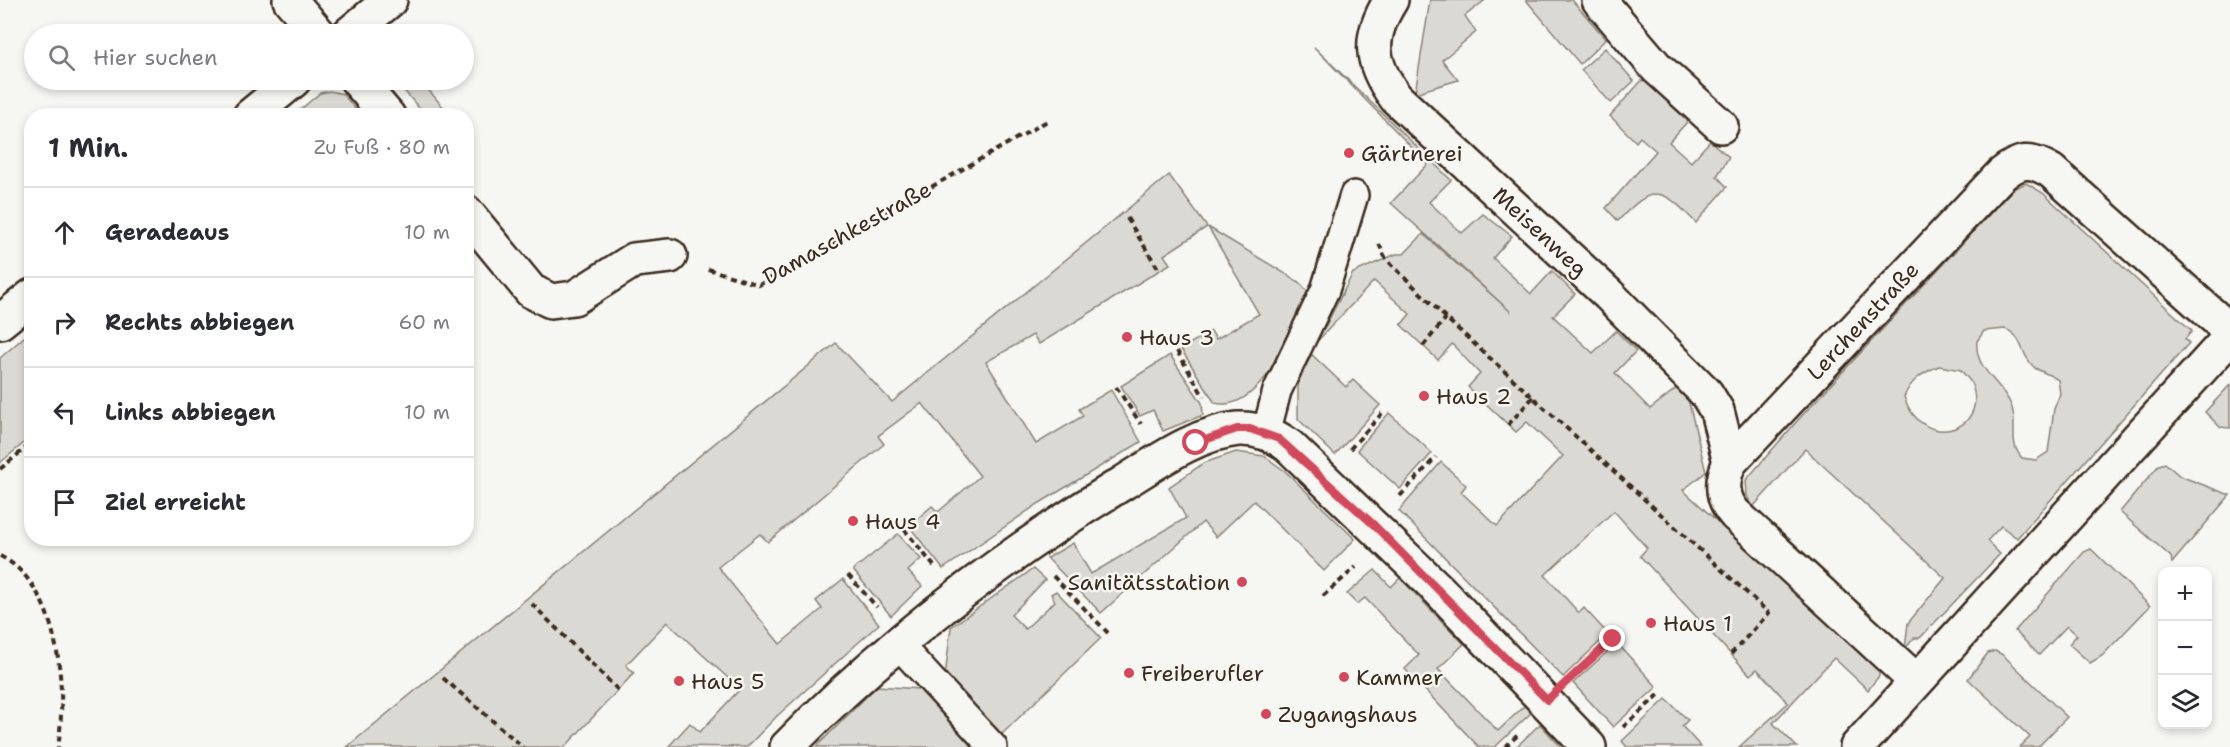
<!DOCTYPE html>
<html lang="de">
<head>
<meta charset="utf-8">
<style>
	body { margin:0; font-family:"Shantell Sans",sans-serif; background:#f2f2f3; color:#2b2b33 }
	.controls { position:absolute; right:18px; bottom:18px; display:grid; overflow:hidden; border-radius:12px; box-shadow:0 3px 9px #0003 }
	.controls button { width:54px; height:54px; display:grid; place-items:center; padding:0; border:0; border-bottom:2px solid #e1e1e2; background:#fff; color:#2b2b33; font:30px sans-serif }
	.stop { position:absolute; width:18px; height:18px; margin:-14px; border:4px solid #d1495b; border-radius:50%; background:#fff }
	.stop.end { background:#d1495b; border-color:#fff; box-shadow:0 2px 6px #0008 }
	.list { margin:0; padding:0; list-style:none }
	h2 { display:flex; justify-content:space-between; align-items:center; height:78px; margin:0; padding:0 24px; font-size:26px }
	h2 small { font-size:20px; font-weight:400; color:#7c7c81 }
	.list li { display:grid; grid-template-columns:39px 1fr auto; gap:18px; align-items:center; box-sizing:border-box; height:90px; padding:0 24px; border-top:2px solid #e1e1e2 }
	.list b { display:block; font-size:22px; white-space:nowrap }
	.list em { font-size:20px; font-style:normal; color:#7c7c81 }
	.icon { flex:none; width:33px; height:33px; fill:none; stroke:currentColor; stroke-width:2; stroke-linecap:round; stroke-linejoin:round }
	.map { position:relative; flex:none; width:2230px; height:747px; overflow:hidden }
	.search { position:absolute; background:#fff; box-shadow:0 3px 9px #0003; left:24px; top:24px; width:450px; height:66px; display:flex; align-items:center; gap:15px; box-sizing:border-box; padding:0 21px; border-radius:33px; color:#7c7c81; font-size:22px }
	.panel { position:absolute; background:#fff; box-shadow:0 3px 9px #0003; left:24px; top:108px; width:450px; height:438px; border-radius:24px }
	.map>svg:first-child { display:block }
</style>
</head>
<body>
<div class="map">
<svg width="2230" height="747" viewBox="0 0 2230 747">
	<rect width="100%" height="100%" fill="#f6f6f2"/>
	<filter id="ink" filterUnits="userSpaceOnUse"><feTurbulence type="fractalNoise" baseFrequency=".0167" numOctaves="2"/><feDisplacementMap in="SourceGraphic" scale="12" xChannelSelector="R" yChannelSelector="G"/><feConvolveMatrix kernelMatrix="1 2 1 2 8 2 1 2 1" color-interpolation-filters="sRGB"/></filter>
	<g filter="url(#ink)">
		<g fill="#dad9d3" stroke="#8a8278" stroke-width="1.5" fill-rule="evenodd">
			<polygon points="1430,0 1485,0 1465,16 1476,32 1442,60 1458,80 1415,93"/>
			<polygon points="1526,0 1572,0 1606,39 1580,64"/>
			<polygon points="1314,47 1451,180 1429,202 1462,233 1483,214 1512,236 1493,258 1531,294 1552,271 1575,294 1553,316 1593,353 1616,331 1636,351 1615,373 1650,409 1677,388 1688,399 1706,472 1683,490 1879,669 1879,676 1868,690 1834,658 1773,723 1797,747 1739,747 1788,703 1757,669 1750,675 1640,556 1647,548 1614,511 1545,575 1579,613 1584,608 1608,634 1563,677 1399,511 1441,462 1466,485 1461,492 1497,526 1563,456 1527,422 1516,432 1468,387 1480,374 1452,344 1438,360 1401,325 1410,314 1374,281 1308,351 1346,387 1353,380 1380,405 1335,455 1298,419 1298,380 1310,358 1305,351 1326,325 1353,273 1396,254 1404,254 1423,234 1511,312 1391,203 1428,164"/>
			<polygon points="1605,48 1634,81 1611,103 1581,70"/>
			<path d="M 1643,79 L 1688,121 L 1669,142 L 1691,162 L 1710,141 L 1729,157 L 1717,176 L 1727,187 L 1696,223 C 1662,187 1654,183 1618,221 L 1606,208 L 1656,151 L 1640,137 L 1636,142 L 1610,116 Z"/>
			<polygon points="395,80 420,80 450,115 425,115"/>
			<polygon points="330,91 343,94 360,115 294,115 320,93"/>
			<polygon points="1169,175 1207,227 1164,255 1170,264 1039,344 1033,335 986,362 1036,444 1083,416 1079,409 1111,390 1141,442 1038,504 943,569 909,526 932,506 938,512 980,476 922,403 878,436 884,444 768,542 760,534 718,567 780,644 822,609 816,601 843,579 879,624 777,716 747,747 669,746 690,723 700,732 740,689 667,622 626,665 634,673 565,747 347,747 836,343 892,402"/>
			<path d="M 2026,183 L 2043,193 L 2192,331 L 2185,339 L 2189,343 L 2017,538 L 2001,526 L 1987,541 L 2000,554 L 1920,638 L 1914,638 L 1905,649 L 1908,623 L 1945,578 L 1805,449 L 1753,507 L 1747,496 L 1746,480 L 1798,420 L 2013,189 ZM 2005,329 C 2024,336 2020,356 2035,368 C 2042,372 2051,375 2058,380 L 2060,394 L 2054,409 L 2048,452 L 2036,460 L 2022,458 C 2007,441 2019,424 2011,405 C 2002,382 1974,370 1977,341 L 1984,331 ZM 1939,366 L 1961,370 C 1964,375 1970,379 1972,385 C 1989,431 1923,453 1904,397 C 1911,380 1922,373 1939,366 Z"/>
			<path d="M 1208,227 L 1299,282 L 1308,292 L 1309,300 C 1292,332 1260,414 1215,403 L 1181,349 L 1211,331 L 1216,339 L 1259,314 Z"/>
			<polygon points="31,331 31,437 0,463 0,358"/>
			<polygon points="1170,355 1202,403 1203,415 1163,431 1153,410 1140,416 1121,386"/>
			<polygon points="2230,385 2230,428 2220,427 2205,412"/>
			<polygon points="1389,413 1432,453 1400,489 1357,450"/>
			<polygon points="1236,452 1264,456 1285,471 1355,539 1324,571 1254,501 1216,537 1203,522 1101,613 1047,558 1073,543 1091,574 1186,518 1169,487 1204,463"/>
			<polygon points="2165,463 2180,476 2230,495 2172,563 2171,557 2120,512 2159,465"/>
			<polygon points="898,534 921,559 908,571 922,586 891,616 853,570"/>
			<polygon points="2091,549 2150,606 2102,656 2090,663 2069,644 2077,635 2067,626 2039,655 2015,631 2084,552"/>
			<polygon points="1033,569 1045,580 1011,615 1025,629 1055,601 1051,594 1056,591 1101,638 1000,736 945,677 951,627"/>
			<polygon points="1375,570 1391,587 1400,578 1464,644 1438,669 1498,731 1524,706 1532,712 1495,747 1479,747 1405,669 1419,655 1365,598 1357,604 1347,594"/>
			<polygon points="1617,643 1657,687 1613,727 1573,683"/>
			<polygon points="1995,651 2003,655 2067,717 2038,747 2020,747 2030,737 1968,679 1988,653"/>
			<polygon points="877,686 920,689 974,747 816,747"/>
			<polygon points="1666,699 1688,720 1682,726 1701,747 1627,747 1622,741"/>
			<polygon points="1540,724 1561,747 1516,747"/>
		</g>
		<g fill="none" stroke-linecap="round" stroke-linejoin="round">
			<defs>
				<g id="service">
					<polyline points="1266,433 1277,391 1325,290 1354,195"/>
					<polyline points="898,644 993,747"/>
				</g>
				<g id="minor">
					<polyline points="290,0 319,34"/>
					<path d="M 1391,0 C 1367,38 1370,63 1396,98 L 1608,294 L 1706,393 L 1717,411 L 1730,462"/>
					<polyline points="1599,0 1657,68 1721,126"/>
					<polyline points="349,34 390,0"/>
					<polyline points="357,80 388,116"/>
					<polyline points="250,116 294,80"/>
					<polyline points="466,212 531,291 551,301 574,298 634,260 670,256"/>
					<polyline points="0,322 32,296"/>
					<path d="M 1916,681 L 1735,514 C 1721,498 1721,481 1730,462 L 2001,175 C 2019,160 2030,158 2051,171 L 2230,331"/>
					<path d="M 787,747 C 886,645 1002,557 1123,483 C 1157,462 1197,433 1238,429 C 1256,428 1275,435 1289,446 L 1439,590 L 1589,747"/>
					<polyline points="1857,747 2230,337"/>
				</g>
			</defs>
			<use href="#service" stroke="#3b2a1e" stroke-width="32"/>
			<use href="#minor" stroke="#3b2a1e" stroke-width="38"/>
			<g stroke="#3b2a1e" stroke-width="4" stroke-dasharray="6 4.5" stroke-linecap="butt">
				<polyline points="1127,218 1159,270"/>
				<polyline points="1379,244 1386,259 1446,318 1769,613 1731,654"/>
				<polyline points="708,269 759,285 1049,120"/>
				<polyline points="1423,346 1446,318"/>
				<polyline points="1177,351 1204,397"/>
				<polyline points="1116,387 1141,424"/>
				<polyline points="1508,425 1534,396"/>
				<polyline points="1350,449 1385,410"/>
				<polyline points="0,469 32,443"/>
				<polyline points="1400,496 1436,457"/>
				<polyline points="904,529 934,566"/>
				<path d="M 0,556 C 60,586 67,689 58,747"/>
				<polyline points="848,575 877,607"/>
				<polyline points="1053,576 1108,633"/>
				<polyline points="1323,596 1356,567"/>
				<polyline points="532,604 618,690"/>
				<polyline points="1574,675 1613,638"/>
				<polyline points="443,678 523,747"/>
				<polyline points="1623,727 1662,692"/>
				<polyline points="1505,747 1519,734"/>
			</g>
			<use href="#service" stroke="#f6f6f2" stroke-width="27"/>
			<use href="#minor" stroke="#f6f6f2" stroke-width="33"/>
		</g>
	</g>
	<g fill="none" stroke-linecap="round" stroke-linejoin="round" filter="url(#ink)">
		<polyline stroke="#d1495b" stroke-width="8" points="1196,443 1237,429 1250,429 1279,439 1374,525 1547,700 1613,639"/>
	</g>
	<g fill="#d1495b" stroke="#f6f6f2" stroke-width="2">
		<circle cx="1349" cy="153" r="6"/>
		<circle cx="1127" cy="337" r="6"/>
		<circle cx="1424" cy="396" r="6"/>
		<circle cx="853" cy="521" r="6"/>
		<circle cx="1242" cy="582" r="6"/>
		<circle cx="1651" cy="623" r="6"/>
		<circle cx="1129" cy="673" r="6"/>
		<circle cx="1344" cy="677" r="6"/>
		<circle cx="679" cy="681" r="6"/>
		<circle cx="1266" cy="714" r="6"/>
	</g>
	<g text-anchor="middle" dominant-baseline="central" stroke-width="5" stroke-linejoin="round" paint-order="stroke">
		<g font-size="22" fill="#3b2a1e" stroke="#f6f6f2" text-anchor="start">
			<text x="1361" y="153">Gärtnerei</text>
			<text x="1139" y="337">Haus 3</text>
			<text x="1436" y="396">Haus 2</text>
			<text x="865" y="521">Haus 4</text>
			<text x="1230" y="582" text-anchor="end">Sanitätsstation</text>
			<text x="1663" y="623">Haus 1</text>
			<text x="1141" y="673">Freiberufler</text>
			<text x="1356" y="677">Kammer</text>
			<text x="691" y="681">Haus 5</text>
			<text x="1278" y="714">Zugangshaus</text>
		</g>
		<g font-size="22" fill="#3b2a1e" stroke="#f6f6f2">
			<text transform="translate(1540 232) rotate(43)">Meisenweg</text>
			<text transform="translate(847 233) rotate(-29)">Damaschkestraße</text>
			<text transform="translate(1863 321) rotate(-47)">Lerchenstraße</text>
		</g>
	</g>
</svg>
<div class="controls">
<button>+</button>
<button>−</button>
<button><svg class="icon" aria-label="layers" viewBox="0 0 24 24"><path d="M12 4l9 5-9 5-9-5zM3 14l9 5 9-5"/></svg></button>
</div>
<div class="stop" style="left:1196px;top:443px"></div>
<div class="stop end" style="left:1613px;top:639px"></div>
<div class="search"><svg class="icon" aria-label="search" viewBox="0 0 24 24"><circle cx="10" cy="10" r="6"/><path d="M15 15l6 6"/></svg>Hier suchen</div>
<section class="panel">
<h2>1 Min.<small>Zu Fuß · 80 m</small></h2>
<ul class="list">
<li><svg class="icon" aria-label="ahead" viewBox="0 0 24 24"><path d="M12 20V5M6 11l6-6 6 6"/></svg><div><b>Geradeaus</b></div><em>10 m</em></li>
<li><svg class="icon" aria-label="right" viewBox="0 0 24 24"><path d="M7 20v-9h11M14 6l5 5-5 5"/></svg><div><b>Rechts abbiegen</b></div><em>60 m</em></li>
<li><svg class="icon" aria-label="left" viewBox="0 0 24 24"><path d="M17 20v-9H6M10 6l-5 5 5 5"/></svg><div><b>Links abbiegen</b></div><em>10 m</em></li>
<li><svg class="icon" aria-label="arrive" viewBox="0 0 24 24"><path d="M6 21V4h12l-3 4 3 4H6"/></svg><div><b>Ziel erreicht</b></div></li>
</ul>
</section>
</div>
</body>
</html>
